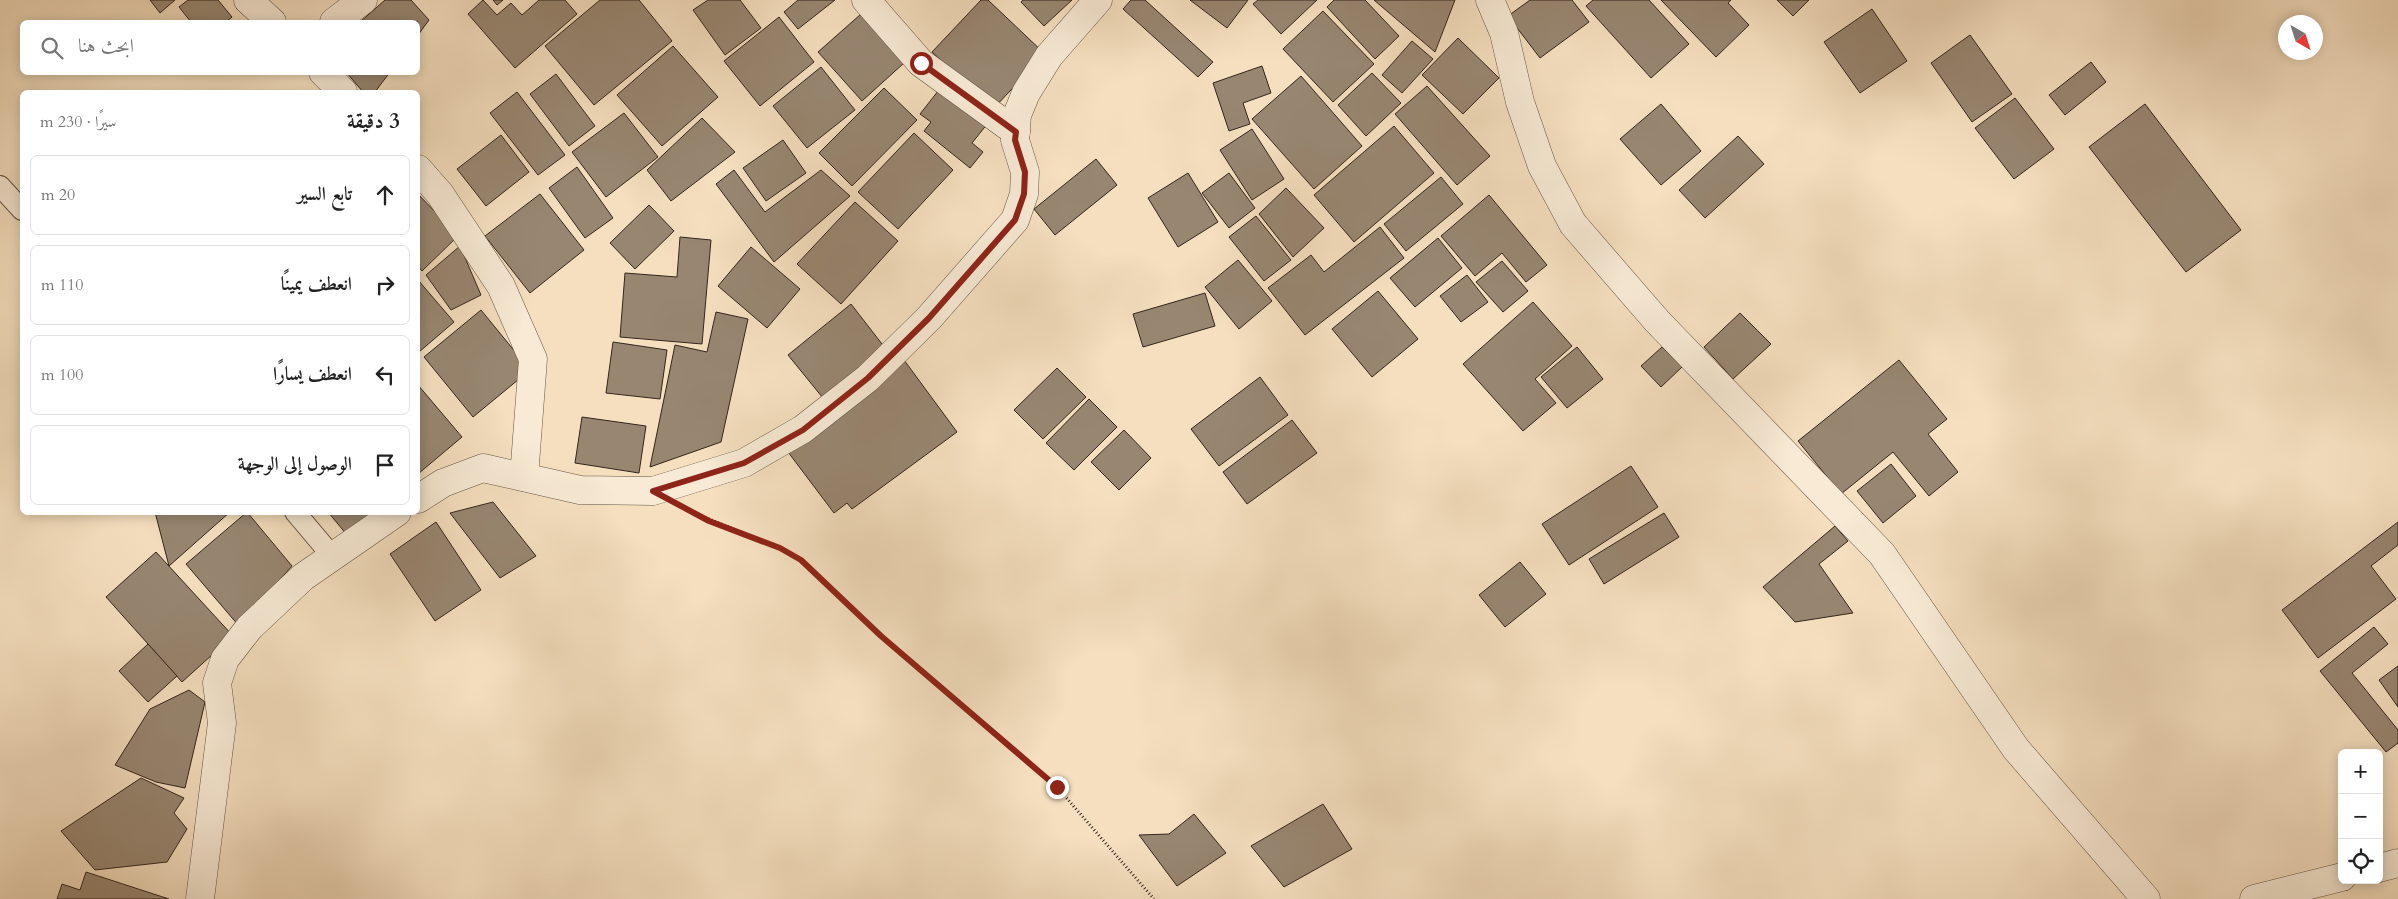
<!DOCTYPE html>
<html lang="ar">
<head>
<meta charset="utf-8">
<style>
	body { margin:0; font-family:Cardo,Amiri,serif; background:#f2f2f2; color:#222; direction:rtl }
	.controls { position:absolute; right:15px; bottom:15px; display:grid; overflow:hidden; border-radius:8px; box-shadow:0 2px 12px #0003 }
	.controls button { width:45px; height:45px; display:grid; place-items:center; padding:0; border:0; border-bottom:1px solid #e0e0e0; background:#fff; color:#222; font:25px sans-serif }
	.compass { position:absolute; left:2278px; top:15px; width:45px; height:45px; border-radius:50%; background:#fff; box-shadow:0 2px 12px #0003; rotate:141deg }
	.stop { position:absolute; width:15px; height:15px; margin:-11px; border:4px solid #8f2418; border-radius:50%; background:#fff }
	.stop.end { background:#8f2418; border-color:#fff; box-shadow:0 1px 5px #0008 }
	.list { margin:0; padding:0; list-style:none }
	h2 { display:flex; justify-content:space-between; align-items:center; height:65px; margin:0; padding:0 20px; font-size:21px }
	h2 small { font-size:16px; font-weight:400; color:#767676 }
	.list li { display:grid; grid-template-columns:32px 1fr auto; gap:15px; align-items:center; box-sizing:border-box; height:80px; margin:0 10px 10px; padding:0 10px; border:1px solid #e0e0e0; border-radius:8px }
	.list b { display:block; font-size:19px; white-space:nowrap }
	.list em { font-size:16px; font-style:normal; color:#767676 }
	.icon { flex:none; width:28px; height:28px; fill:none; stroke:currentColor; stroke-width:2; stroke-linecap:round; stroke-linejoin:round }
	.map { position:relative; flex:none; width:2398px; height:899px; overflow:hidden; direction:ltr }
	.search { position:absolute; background:#fff; box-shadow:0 2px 12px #0003; left:20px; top:20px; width:400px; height:55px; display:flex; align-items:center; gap:12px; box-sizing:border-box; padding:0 18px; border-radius:8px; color:#767676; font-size:19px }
	.panel { position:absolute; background:#fff; box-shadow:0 2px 12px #0003; left:20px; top:90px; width:400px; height:425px; border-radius:8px; direction:rtl }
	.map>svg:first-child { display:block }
</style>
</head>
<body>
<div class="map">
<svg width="2398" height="899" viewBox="0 0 2398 899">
	<rect width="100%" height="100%" fill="#f5dfbf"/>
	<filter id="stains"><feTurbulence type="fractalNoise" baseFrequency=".004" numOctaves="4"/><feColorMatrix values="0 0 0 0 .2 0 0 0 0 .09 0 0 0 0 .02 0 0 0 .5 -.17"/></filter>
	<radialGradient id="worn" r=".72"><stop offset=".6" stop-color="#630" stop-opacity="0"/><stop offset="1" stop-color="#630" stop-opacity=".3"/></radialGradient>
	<g fill="#988671" stroke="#33251d">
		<polygon points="150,0 175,0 160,13"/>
		<polygon points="188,0 218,0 232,17 226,22 191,22 179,7"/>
		<polygon points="385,0 411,0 429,20 418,35 418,22 360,22"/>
		<polygon points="483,0 497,15 511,3 522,15 539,0 565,0 577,14 515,68 468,14"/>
		<polygon points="493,0 503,0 497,5"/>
		<polygon points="600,0 639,0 672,41 594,105 545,46"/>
		<polygon points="708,0 740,0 761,28 725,55 693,10"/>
		<polygon points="798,0 835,0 798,29 784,12"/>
		<polygon points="981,0 988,0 1045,54 993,109 932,52"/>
		<polygon points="1023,0 1072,0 1044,26 1021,2"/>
		<polygon points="1131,0 1145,0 1213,62 1198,77 1123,9"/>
		<polygon points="1190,0 1248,0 1227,28"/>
		<polygon points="1258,0 1317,0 1281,34 1253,4"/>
		<polygon points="1334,0 1365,0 1399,36 1375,59 1327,7"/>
		<polygon points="1374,0 1455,0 1435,52"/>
		<polygon points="1530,0 1572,0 1589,22 1540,58 1508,16"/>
		<polygon points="1593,0 1649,0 1689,44 1651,78 1586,6"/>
		<polygon points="1661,0 1731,0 1728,3 1749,25 1716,57"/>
		<polygon points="1777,0 1809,0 1793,16"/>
		<polygon points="1872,9 1907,61 1860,93 1824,42"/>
		<polygon points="1323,11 1374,64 1333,102 1283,49"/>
		<polygon points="861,14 904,63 862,101 818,52"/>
		<polygon points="779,17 814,62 760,106 724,61"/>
		<polygon points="1970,35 2012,94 1972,122 1931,63"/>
		<polygon points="1458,38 1499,78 1463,114 1422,75"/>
		<polygon points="1412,41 1433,59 1402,93 1382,75"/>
		<polygon points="673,46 718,97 662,146 617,95"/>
		<polygon points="2091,62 2106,82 2065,115 2049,95"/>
		<polygon points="1262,66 1271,93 1243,103 1250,124 1229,131 1213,83"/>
		<polygon points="821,67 855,110 807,148 773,106"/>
		<polygon points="346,72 390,72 375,92 363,92"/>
		<polygon points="1372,73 1401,103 1366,136 1338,105"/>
		<polygon points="556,74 595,126 569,146 530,94"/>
		<polygon points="1301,76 1362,146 1314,189 1252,119"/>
		<polygon points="942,86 988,123 972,143 983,152 970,168 924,131 931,122 920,114"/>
		<polygon points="1427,86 1490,156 1457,185 1395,114"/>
		<polygon points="884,88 917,120 852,186 819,153"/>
		<polygon points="517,92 565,155 538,175 490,113"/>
		<polygon points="2015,98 2054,149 2014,179 1975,128"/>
		<polygon points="1661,104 1701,151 1661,185 1620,139"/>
		<polygon points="2145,104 2241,230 2186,272 2089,147"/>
		<polygon points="624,113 658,157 606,197 572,152"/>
		<polygon points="702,118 735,152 671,201 647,170"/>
		<polygon points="1394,126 1434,173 1354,242 1314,195"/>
		<polygon points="1252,129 1284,179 1252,200 1220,150"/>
		<polygon points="914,133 953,170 898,229 858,192"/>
		<polygon points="501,135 529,172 486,206 457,169"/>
		<polygon points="1738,136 1764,164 1705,218 1679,190"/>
		<polygon points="783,140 806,173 766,201 743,168"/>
		<polygon points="1096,159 1117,185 1055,235 1034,209"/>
		<polygon points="577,167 613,218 585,238 549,188"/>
		<polygon points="734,170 765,212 821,170 850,196 774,262 716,184"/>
		<polygon points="1188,173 1218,222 1178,247 1148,198"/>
		<polygon points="1229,173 1255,208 1229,228 1202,193"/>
		<polygon points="1441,177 1463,204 1406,251 1384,224"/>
		<polygon points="1286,188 1324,228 1293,257 1259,214"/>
		<polygon points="418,194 458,236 422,271 418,266"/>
		<polygon points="540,194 584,250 530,293 485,236"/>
		<polygon points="1489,195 1547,265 1526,282 1502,253 1475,276 1441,236"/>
		<polygon points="855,202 898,241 841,304 797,264"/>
		<polygon points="649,205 674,231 635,269 610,243"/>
		<polygon points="1256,216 1291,260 1264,281 1229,237"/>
		<polygon points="1380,227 1404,258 1305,335 1268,288 1311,255 1324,272"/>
		<polygon points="680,237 711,240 702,344 620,337 625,273 677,277"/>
		<polygon points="1438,238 1462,268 1415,307 1390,278"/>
		<polygon points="460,246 481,295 451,310 426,275"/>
		<polygon points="751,247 800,289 767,328 718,286"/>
		<polygon points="1238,260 1272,301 1239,329 1205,287"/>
		<polygon points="1502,261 1528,291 1503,312 1476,282"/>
		<polygon points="1467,275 1488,302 1461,322 1440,296"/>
		<polygon points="418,280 454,322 419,352 418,350"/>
		<polygon points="1378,291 1418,339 1372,377 1332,329"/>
		<polygon points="1205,293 1215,326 1143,347 1133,314"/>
		<polygon points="1533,302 1572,346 1535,379 1556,403 1523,431 1463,364"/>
		<polygon points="851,304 889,353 827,403 788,355"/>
		<polygon points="481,310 530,370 473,417 424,357"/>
		<polygon points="716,312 748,319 721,442 650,467 675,345 707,352"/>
		<polygon points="1740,313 1771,344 1733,379 1704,347"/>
		<polygon points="613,342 667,350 660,399 606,393"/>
		<polygon points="1577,347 1603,379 1567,408 1541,377"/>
		<polygon points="1662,347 1682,367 1661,387 1641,366"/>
		<polygon points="904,360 957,432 852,509 847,503 834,513 785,448"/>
		<polygon points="1899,360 1947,419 1928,434 1958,472 1929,496 1893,452 1841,494 1798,441"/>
		<polygon points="1057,368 1086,397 1043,439 1014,410"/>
		<polygon points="1260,377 1288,415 1219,466 1191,429"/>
		<polygon points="418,385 462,437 418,474"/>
		<polygon points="1089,399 1117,427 1074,470 1046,443"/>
		<polygon points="582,417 646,426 639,473 575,463"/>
		<polygon points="1292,420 1317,453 1247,504 1223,472"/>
		<polygon points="1124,430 1151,458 1119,490 1091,462"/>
		<polygon points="1891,464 1916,496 1883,523 1857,491"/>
		<polygon points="1631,466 1658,507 1569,565 1542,524"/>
		<polygon points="493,502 536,556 500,578 450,513"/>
		<polygon points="155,512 230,512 169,566"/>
		<polygon points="247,512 292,566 239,626 186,564"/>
		<polygon points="328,512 373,512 347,535"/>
		<polygon points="1664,513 1679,537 1604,584 1589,559"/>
		<polygon points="436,522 481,590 435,621 390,554"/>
		<polygon points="2398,522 2398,545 2371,566 2396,599 2318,658 2282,610"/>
		<polygon points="1835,526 1848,541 1819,564 1853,613 1795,622 1763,587"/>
		<polygon points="156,552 233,636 182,682 106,597"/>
		<polygon points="1520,562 1546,594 1505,627 1479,595"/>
		<polygon points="2374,627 2388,644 2352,673 2398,730 2398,743 2386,752 2320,671"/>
		<polygon points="148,644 177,676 148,702 119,671"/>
		<polygon points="2398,666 2398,707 2379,680"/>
		<polygon points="189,690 205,702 185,788 156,782 115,765 150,709"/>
		<polygon points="141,778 184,798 174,813 187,829 167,862 95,870 61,831"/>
		<polygon points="1323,804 1352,849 1284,887 1251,846"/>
		<polygon points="1194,814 1226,853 1177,886 1139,835 1169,834"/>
		<polygon points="86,872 169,899 57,899 62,884 80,890"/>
	</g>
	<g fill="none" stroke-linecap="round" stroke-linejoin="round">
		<defs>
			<g id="lane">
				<polyline points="0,186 22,210"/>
				<polyline points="295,512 332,556"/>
			</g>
			<g id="street">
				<polyline points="248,0 272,22"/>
				<polyline points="866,0 921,63 1016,132"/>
				<polyline points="1490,0 1504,33 1520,102 1542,166 1573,224 1657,321 1882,554 2016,749 2146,899"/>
				<polyline points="334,22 363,0"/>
				<polyline points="323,72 343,92"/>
				<polyline points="418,169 440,194 501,286 533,359 524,477"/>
				<polyline points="418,499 443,483 483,468 580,490 653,491 744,463 803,429 868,378 929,318 1015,220 1024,194 1025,172 1015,140 1017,115 1026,93 1049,56 1098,0"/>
				<polyline points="2379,868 2398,863"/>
				<polyline points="200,899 222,723 217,683 225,659 249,628 303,577 397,512"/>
				<polyline points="2254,899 2342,877"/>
			</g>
		</defs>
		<use href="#lane" stroke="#645446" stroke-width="22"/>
		<use href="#street" stroke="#645446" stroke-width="29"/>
		<polyline stroke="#33251d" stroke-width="3" stroke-dasharray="1 2.5" stroke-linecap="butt" points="692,512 780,548 801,560 881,636 1057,787 1154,899"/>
		<use href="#lane" stroke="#f8ead5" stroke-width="20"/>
		<use href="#street" stroke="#f8ead5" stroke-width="28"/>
	</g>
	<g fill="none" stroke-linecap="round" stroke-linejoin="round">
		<polyline stroke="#8f2418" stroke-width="6" points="921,63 1016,132 1015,140 1025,172 1024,194 1015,220 929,318 868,378 803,430 744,463 653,491 709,521 780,548 801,560 881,636 1057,787"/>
	</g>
	<rect width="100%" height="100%" filter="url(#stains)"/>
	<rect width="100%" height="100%" fill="url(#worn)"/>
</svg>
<div class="controls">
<button>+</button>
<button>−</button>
<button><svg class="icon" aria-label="locate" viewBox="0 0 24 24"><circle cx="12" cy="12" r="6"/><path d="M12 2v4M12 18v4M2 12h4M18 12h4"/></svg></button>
</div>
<svg class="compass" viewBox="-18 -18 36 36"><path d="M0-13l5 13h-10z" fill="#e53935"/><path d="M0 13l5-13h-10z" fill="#767676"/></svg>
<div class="stop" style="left:921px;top:63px"></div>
<div class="stop end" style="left:1057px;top:787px"></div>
<div class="search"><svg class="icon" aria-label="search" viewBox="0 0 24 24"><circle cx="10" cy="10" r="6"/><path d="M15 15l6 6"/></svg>ابحث هنا</div>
<section class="panel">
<h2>3 دقيقة<small>سيرًا · 230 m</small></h2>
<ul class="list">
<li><svg class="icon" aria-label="ahead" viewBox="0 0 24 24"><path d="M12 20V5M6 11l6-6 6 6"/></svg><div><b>تابع السير</b></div><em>20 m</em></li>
<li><svg class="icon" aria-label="right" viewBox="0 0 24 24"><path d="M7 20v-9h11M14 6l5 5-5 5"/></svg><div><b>انعطف يمينًا</b></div><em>110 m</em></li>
<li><svg class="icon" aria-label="left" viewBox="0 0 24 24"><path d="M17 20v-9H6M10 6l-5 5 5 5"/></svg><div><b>انعطف يسارًا</b></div><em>100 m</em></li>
<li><svg class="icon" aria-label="arrive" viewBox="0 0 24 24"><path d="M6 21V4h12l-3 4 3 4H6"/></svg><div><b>الوصول إلى الوجهة</b></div></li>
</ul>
</section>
</div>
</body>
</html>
